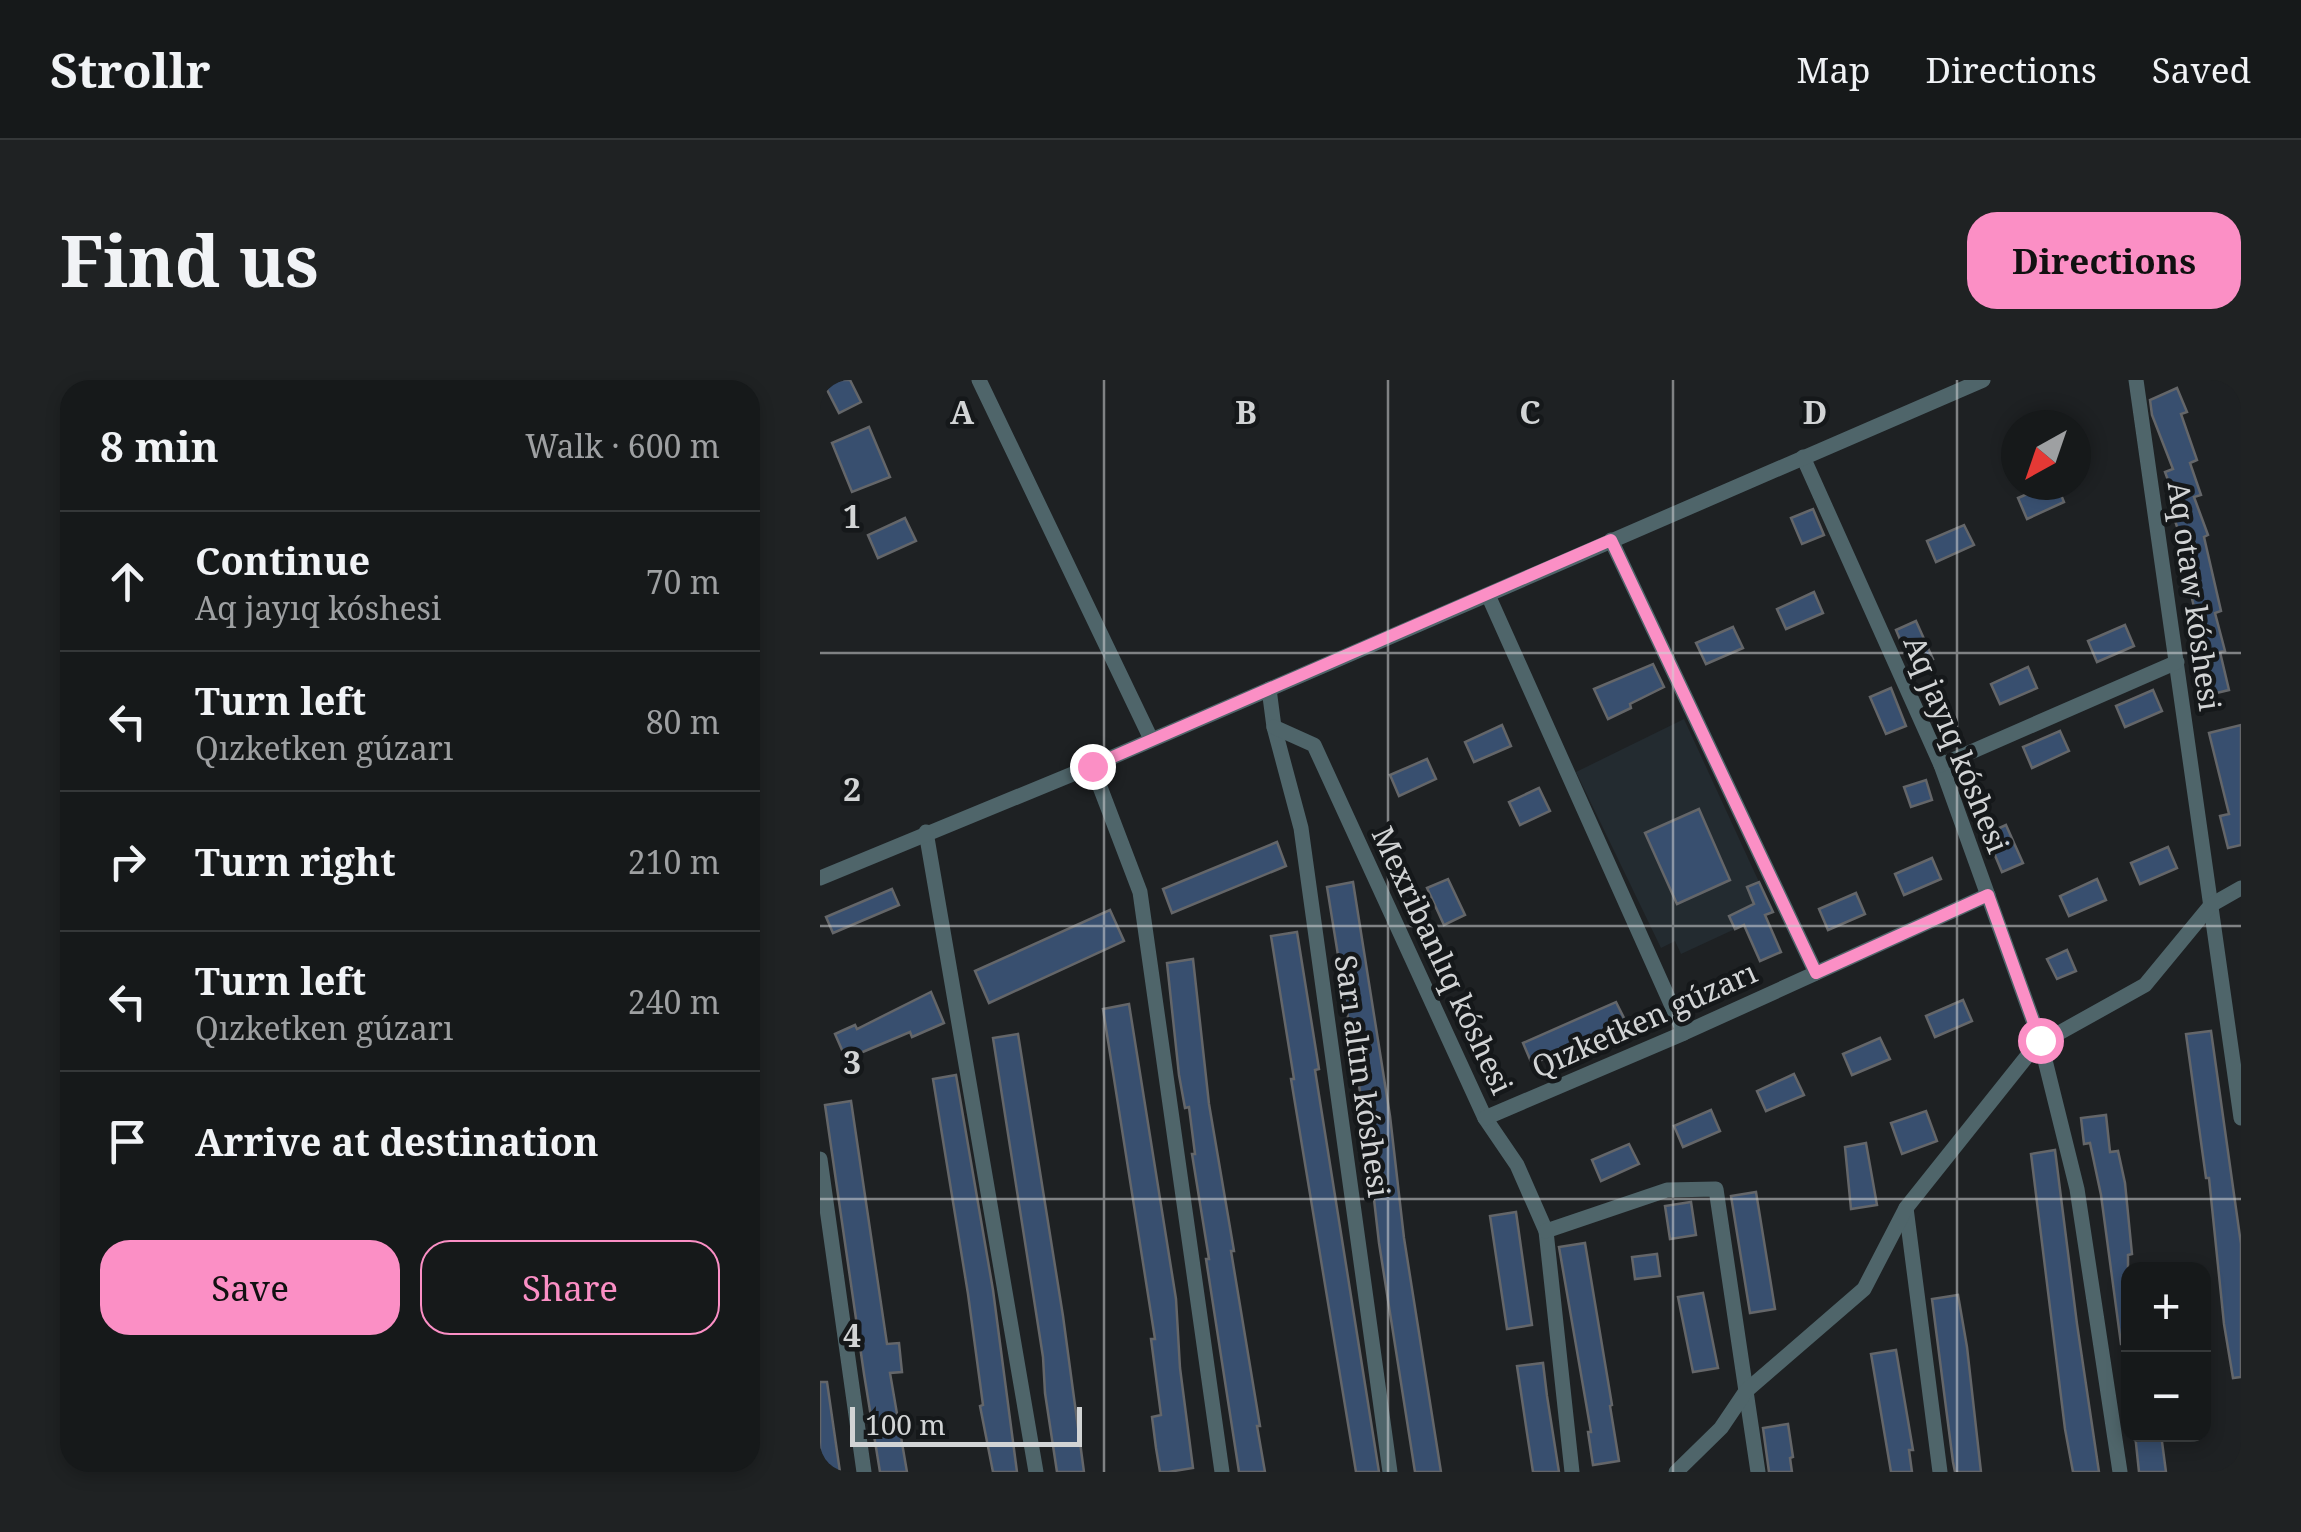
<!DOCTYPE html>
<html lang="en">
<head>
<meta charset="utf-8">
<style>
	body { margin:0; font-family:"Noto Serif",serif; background:#1f2223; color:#f1f3f6 }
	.controls { position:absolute; right:30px; bottom:30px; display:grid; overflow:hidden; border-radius:20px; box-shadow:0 5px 15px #0003 }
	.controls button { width:90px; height:90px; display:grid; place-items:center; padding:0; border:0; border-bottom:2px solid #353839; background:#16191a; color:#f1f3f6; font:50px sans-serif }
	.compass { position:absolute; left:1181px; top:30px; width:90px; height:90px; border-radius:50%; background:#16191a; box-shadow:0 5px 15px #0003; rotate:220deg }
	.scale { position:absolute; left:30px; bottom:25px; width:232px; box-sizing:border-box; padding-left:10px; border:5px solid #d2d4d5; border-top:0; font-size:28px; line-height:35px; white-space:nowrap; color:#d2d4d5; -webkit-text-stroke:8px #15181a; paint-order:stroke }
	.stop { position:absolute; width:30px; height:30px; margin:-22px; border:8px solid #fb8fc5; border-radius:50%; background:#fff }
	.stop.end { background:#fb8fc5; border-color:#fff; box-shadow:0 2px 10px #0008 }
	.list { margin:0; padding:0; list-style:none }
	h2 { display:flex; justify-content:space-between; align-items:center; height:130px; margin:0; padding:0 40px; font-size:42px }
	h2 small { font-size:32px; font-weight:400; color:#9ea0a2 }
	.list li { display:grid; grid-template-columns:65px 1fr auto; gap:30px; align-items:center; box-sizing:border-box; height:140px; padding:0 40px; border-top:2px solid #353839 }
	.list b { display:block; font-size:38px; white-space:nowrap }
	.list p { margin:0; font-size:32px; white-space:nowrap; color:#9ea0a2 }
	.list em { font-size:32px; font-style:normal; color:#9ea0a2 }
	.actions { display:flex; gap:20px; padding:30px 40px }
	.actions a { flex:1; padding:22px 0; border:2px solid #fb8fc5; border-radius:30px; text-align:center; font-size:35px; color:#fb8fc5 }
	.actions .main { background:#fb8fc5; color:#111 }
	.icon { flex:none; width:55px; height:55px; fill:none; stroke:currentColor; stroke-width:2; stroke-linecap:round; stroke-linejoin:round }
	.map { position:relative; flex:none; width:1421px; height:1092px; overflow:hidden; border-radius:30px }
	header { display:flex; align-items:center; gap:60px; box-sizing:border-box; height:140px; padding:0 50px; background:#16191a; border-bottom:2px solid #353839 }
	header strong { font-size:48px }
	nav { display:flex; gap:55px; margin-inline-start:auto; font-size:35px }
	.intro { display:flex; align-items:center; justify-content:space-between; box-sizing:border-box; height:240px; padding:0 60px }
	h1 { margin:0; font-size:70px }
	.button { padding:25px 45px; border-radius:30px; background:#fb8fc5; color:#111; font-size:35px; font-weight:700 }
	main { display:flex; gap:60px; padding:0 60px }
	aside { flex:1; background:#16191a; border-radius:30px; box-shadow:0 5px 15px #0003 }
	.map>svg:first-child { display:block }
</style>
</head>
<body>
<header>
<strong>Strollr</strong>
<nav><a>Map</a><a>Directions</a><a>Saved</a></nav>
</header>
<div class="intro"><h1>Find us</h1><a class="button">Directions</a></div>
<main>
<aside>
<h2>8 min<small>Walk · 600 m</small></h2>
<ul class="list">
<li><svg class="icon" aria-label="ahead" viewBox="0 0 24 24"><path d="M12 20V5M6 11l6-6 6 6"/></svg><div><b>Continue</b><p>Aq jayıq kóshesi</p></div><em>70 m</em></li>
<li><svg class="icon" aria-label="left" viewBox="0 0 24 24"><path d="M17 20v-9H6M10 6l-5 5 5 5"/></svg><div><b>Turn left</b><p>Qızketken gúzarı</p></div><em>80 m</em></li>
<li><svg class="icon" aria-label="right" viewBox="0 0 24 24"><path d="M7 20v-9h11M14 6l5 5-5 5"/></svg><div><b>Turn right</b></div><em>210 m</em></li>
<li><svg class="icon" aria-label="left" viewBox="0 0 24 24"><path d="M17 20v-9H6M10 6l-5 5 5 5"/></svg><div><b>Turn left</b><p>Qızketken gúzarı</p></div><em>240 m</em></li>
<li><svg class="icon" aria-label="arrive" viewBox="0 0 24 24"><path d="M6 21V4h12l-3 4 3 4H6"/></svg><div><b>Arrive at destination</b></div></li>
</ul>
<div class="actions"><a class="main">Save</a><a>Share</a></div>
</aside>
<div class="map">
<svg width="1421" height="1092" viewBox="0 0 1421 1092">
	<rect width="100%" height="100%" fill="#1e2123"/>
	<polygon fill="#232b30" points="864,339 939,502 927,508 934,524 909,536 915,549 861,574 855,561 841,568 756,392"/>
	<g fill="#384f6f" stroke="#646669" stroke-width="2.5">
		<polygon points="2,0 30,0 41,22 19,33"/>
		<polygon points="1357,8 1367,32 1361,34 1377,80 1370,83 1381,115 1374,117 1388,155 1384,157 1401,231 1395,233 1405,271 1400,272 1409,310 1384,316 1376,284 1382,283 1372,245 1378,244 1360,168 1364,167 1352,132 1359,130 1345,92 1353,89 1332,35 1330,20"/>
		<polygon points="49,47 70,97 32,112 12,63"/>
		<polygon points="1228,105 1237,105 1244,122 1207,139 1198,118"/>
		<polygon points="993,129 1004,155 982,164 971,138"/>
		<polygon points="85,138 96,161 58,178 48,155"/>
		<polygon points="1144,145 1154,165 1116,182 1107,161"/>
		<polygon points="994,212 1003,233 966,249 957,229"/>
		<polygon points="1096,241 1113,279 1092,288 1076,250"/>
		<polygon points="1305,245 1314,266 1277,282 1268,261"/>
		<polygon points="913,247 923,268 886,284 876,263"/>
		<polygon points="833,284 844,307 810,324 811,328 788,339 774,309"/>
		<polygon points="1208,287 1217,308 1180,324 1171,304"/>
		<polygon points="1071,308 1086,346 1066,354 1050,317"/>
		<polygon points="1333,310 1342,331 1305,347 1296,326"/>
		<polygon points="682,345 691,366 654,382 645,362"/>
		<polygon points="1421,345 1421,465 1408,468 1400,436 1409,434 1389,353"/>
		<polygon points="1240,351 1249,371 1212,388 1203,367"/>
		<polygon points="607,379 616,399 579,416 570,395"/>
		<polygon points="1106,400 1112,420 1091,427 1084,407"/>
		<polygon points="719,408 730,431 700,445 689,422"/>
		<polygon points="879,429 910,500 857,524 825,453"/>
		<polygon points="1186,445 1203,483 1182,492 1166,454"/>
		<polygon points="457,462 466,486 352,533 343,509"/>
		<polygon points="1348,467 1357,488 1320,504 1311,483"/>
		<polygon points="1112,478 1121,499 1084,515 1075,494"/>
		<polygon points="628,499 645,535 624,545 607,508"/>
		<polygon points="1277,499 1286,520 1249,536 1240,516"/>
		<polygon points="533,502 570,736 584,858 621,1092 595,1092 559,863 546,749 507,507"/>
		<polygon points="939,502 953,532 945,535 961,572 940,581 924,545 915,549 909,536 934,524 927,507"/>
		<polygon points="72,509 79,525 13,553 6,537"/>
		<polygon points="1036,513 1045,534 1008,550 999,529"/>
		<polygon points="290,530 304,561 169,623 155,591"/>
		<polygon points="477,552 499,689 495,690 559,1092 536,1092 471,699 474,699 451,556"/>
		<polygon points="1247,570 1256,591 1237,599 1227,579"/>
		<polygon points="373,579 389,724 414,871 411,871 440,1046 437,1046 445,1092 419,1092 386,879 389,879 372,774 375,774 369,727 365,728 359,695 347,583"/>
		<polygon points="111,612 124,643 92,657 90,652 26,679 15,654 35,645 37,649"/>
		<polygon points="1143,620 1152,641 1115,657 1106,636"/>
		<polygon points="796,622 806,642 712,684 703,663"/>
		<polygon points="309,624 356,919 360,988 373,1088 348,1092 340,1092 336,1068 332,1037 341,1035 331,959 335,959 283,629"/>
		<polygon points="1391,651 1421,864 1421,997 1413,998 1404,944 1389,798 1386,798 1366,654"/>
		<polygon points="198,654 243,936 264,1092 237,1092 225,1013 223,977 173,658"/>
		<polygon points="1060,658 1070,679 1032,695 1023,674"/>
		<polygon points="974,694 984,715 946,731 937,711"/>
		<polygon points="136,695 173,910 197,1092 173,1092 160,1026 163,1025 148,914 113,699"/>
		<polygon points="31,721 67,964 79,963 82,992 70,993 87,1092 60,1092 44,994 5,725"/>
		<polygon points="891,730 900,751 863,767 854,746"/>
		<polygon points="1106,731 1117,761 1082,774 1071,743"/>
		<polygon points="1286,735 1290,772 1298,771 1305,803 1312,874 1308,875 1308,964 1301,964 1281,815 1270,763 1264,764 1261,738"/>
		<polygon points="1046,763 1057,825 1031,829 1025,767"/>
		<polygon points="809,764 819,784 781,801 772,780"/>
		<polygon points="1235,770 1257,944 1279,1092 1253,1092 1245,1049 1211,774"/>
		<polygon points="936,812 955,929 930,933 911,816"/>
		<polygon points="871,822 876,855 850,859 845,826"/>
		<polygon points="696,832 712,945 687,949 670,836"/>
		<polygon points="765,863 792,1025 790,1026 799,1081 773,1085 768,1052 771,1052 739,867"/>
		<polygon points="837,874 840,896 815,899 812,877"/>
		<polygon points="883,913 898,988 873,992 858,917"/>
		<polygon points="1138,915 1147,967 1161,1092 1135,1092 1133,1082 1112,919"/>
		<polygon points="1076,970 1093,1070 1089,1070 1092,1092 1071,1092 1051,974"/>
		<polygon points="723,983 727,1016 739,1092 713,1092 707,1053 697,986"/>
		<polygon points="0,1002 7,1002 20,1092 0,1092"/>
		<polygon points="968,1044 973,1077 970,1078 972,1092 949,1092 943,1048"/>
		<polygon points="1315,1054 1341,1054 1346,1092 1319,1092"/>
	</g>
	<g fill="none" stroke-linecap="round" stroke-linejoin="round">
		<g stroke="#4f656a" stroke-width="15">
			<polyline points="159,0 331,359"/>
			<polyline points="1316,0 1421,738"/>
			<polyline points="983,77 1121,385 1220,660 1257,809 1300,1092"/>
			<polyline points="791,160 996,593"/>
			<polyline points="668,215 864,653"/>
			<polyline points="449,309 454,347 481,448 570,1092"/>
			<polyline points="454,347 494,365 665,738 697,785 726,851 752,1092"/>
			<polyline points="1121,385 1357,282"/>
			<polyline points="272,386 320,512 402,1092"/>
			<polyline points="106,452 216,1092"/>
			<polyline points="0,498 272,386 1163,0"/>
			<polyline points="665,738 864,653 1168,515"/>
			<polyline points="0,779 44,1092"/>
			<polyline points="1086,828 1120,1092"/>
			<polyline points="726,851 847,810 896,809 938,1092"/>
			<polyline points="856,1092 901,1048 926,1011 1044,909 1086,828 1220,660 1239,653 1325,605 1391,525 1421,508"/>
		</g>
	</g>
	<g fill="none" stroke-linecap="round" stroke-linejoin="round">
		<polyline stroke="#fb8fc5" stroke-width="12" points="272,386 791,160 996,593 1168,515 1220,660"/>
	</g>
	<path fill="none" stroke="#d2d4d5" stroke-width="2.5" stroke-opacity="0.55" d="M 284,0 L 284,1092M 568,0 L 568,1092M 853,0 L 853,1092M 1137,0 L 1137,1092M 0,273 L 1421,273M 0,546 L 1421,546M 0,819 L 1421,819"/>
	<g text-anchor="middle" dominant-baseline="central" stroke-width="9" stroke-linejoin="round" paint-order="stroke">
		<g font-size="30" fill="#d2d4d5" stroke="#15181a">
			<text transform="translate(1375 216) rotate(82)">Aq otaw kóshesi</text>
			<text transform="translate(1137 364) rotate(68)">Aq jayıq kóshesi</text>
			<text transform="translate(623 580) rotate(65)">Mexribanlıq kóshesi</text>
			<text transform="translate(824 639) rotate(-24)">Qızketken gúzarı</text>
			<text transform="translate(543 696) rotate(82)">Sarı altın kóshesi</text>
		</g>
	</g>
	<g font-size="32" text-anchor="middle" font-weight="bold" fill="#d2d4d5" stroke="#15181a" stroke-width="9" stroke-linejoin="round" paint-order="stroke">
		<text x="142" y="44">A</text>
		<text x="426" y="44">B</text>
		<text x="710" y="44">C</text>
		<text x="995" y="44">D</text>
		<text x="32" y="148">1</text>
		<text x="32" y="421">2</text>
		<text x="32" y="694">3</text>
		<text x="32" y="967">4</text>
	</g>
</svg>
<div class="controls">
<button>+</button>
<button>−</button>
</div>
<svg class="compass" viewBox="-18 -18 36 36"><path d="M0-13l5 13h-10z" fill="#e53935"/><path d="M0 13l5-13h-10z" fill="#9ea0a2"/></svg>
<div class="scale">100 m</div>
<div class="stop" style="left:1220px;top:660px"></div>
<div class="stop end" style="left:272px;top:386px"></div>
</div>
</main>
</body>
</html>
